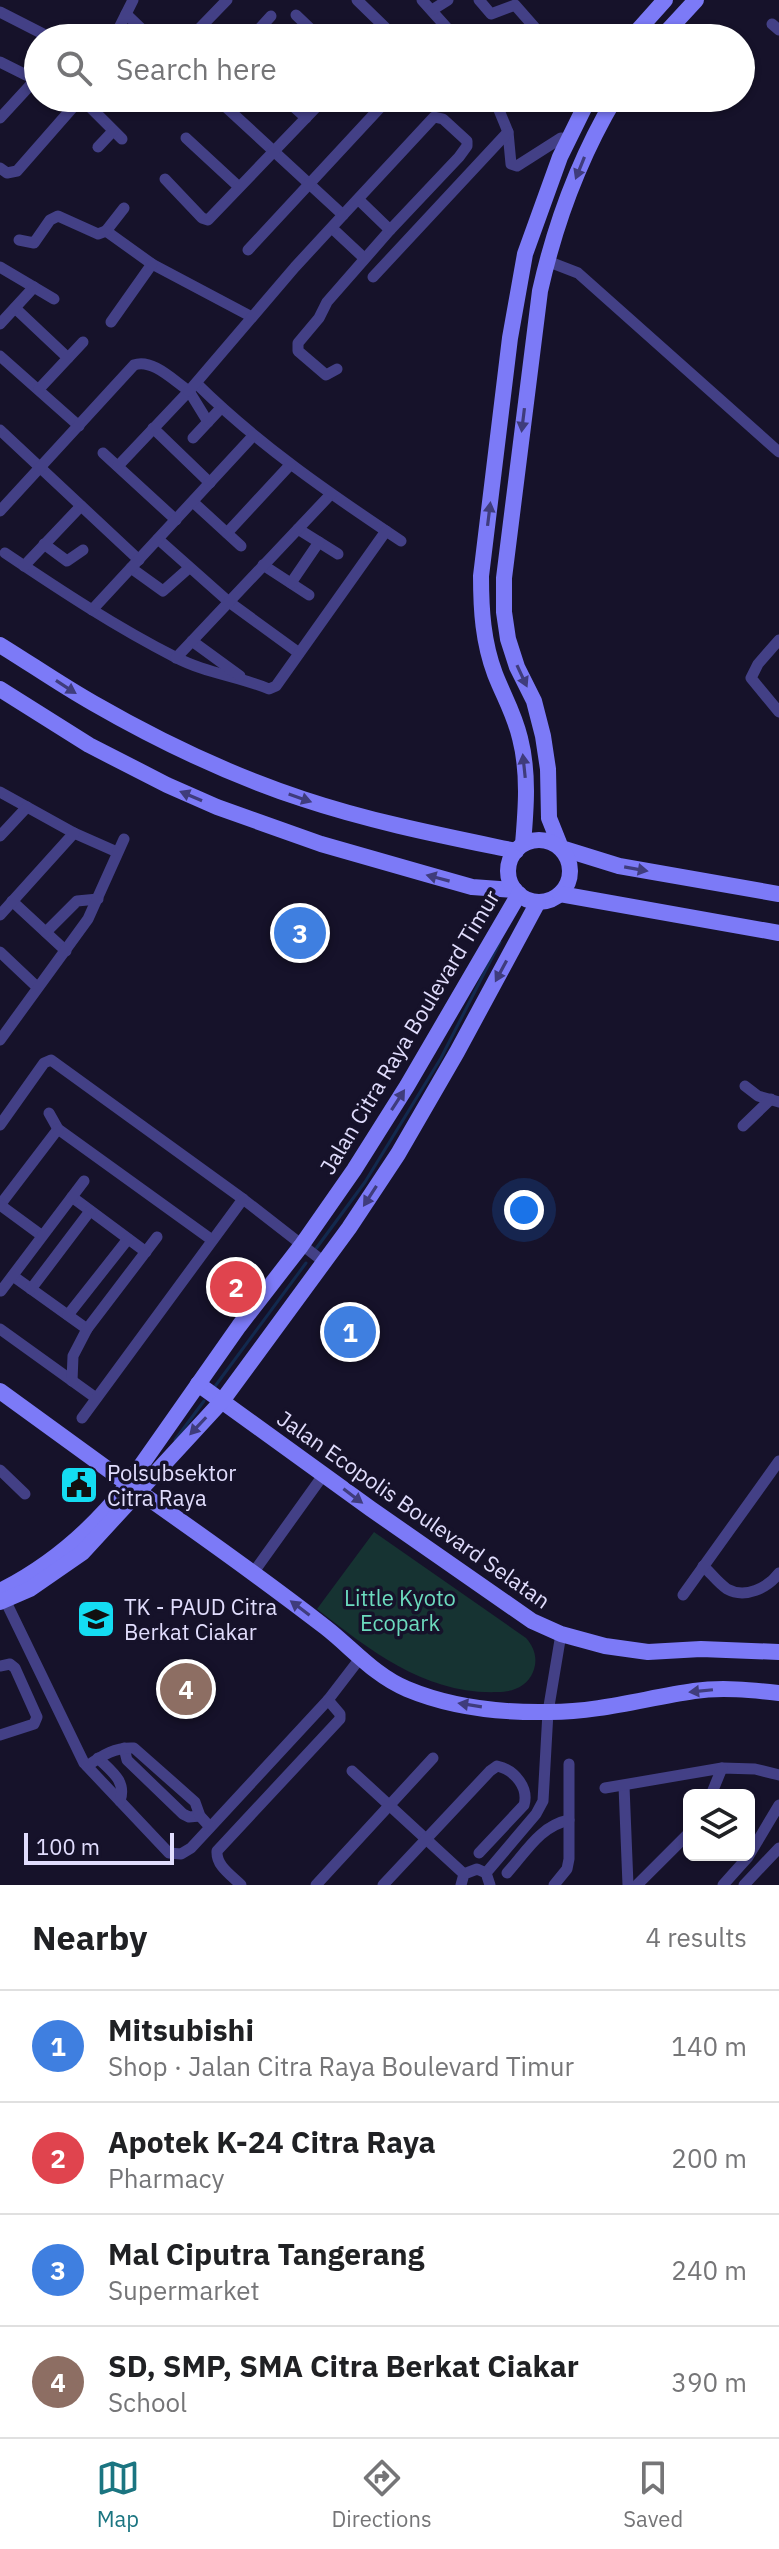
<!DOCTYPE html>
<html lang="en">
<head>
<meta charset="utf-8">
<style>
	body { margin:0; font-family:"IBM Plex Sans",sans-serif; background:#f6f6f6; color:#202124 }
	.controls { position:absolute; right:24px; bottom:24px; display:grid; overflow:hidden; border-radius:12px; box-shadow:0 2px 6px #0004 }
	.controls button { width:72px; height:72px; display:grid; place-items:center; padding:0; border:0; border-bottom:2px solid #e0e0e0; background:#fff; color:#202124; font:40px sans-serif }
	.scale { position:absolute; left:24px; bottom:20px; width:150px; box-sizing:border-box; padding-left:8px; border:4px solid #e1ddfd; border-top:0; font-size:22px; line-height:28px; white-space:nowrap; color:#e1ddfd; -webkit-text-stroke:6px #16122a; paint-order:stroke }
	.you { position:absolute; left:524px; top:1210px; width:28px; height:28px; margin:-20px; border:6px solid #fff; border-radius:50%; background:#1a73e8; box-shadow:0 0 0 12px #1a73e833 }
	.badge { display:grid; place-items:center; width:52px; height:52px; border-radius:50%; background:#1b7581; color:#fff; font-size:26px; font-weight:700 }
	.pin { position:absolute; translate:-50% -50%; border:4px solid #fff; box-shadow:0 2px 8px #0006 }
	.list { margin:0; padding:0; list-style:none }
	h2 { display:flex; justify-content:space-between; align-items:center; height:104px; margin:0; padding:0 32px; font-size:34px }
	h2 small { font-size:26px; font-weight:400; color:#757577 }
	.list li { display:grid; grid-template-columns:52px 1fr auto; gap:24px; align-items:center; box-sizing:border-box; height:112px; padding:0 32px; border-top:2px solid #e0e0e0 }
	.list b { display:block; font-size:30px; white-space:nowrap }
	.list p { margin:0; font-size:26px; white-space:nowrap; color:#757577 }
	.list em { font-size:26px; font-style:normal; color:#757577 }
	.icon { flex:none; width:44px; height:44px; fill:none; stroke:currentColor; stroke-width:2; stroke-linecap:round; stroke-linejoin:round }
	.map { position:relative; flex:none; width:779px; height:1885px; overflow:hidden }
	.search { position:absolute; background:#fff; box-shadow:0 2px 6px #0004; left:24px; right:24px; top:24px; height:88px; display:flex; align-items:center; gap:20px; box-sizing:border-box; padding:0 28px; border-radius:44px; color:#757577; font-size:30px }
	.sheet { height:552px; background:#fff }
	nav { display:flex; justify-content:space-around; align-items:center; box-sizing:border-box; height:112px; border-top:2px solid #e0e0e0; background:#fff; font-size:22px; color:#757577 }
	nav a { display:grid; justify-items:center; gap:4px }
	nav .on { color:#1b7581 }
	.map>svg:first-child { display:block }
</style>
</head>
<body>
<div class="map">
<svg width="779" height="1885" viewBox="0 0 779 1885">
	<rect width="100%" height="100%" fill="#16122a"/>
	<path fill="#163332" d="M 374,1532 L 526,1638 C 535,1648 538,1660 533,1672 C 527,1687 512,1692 498,1692 C 426,1695 371,1651 317,1609 Z"/>
	<g fill="none" stroke-linecap="round" stroke-linejoin="round">
		<g stroke="#12294e" stroke-width="3">
			<polyline points="315,1250 365,1182 441,1058 500,942"/>
			<polyline points="213,1389 306,1263"/>
			<polyline points="175,1440 204,1401"/>
		</g>
		<g stroke="#434086" stroke-width="11">
			<polyline points="357,0 396,38"/>
			<polyline points="422,0 456,38"/>
			<polyline points="479,0 491,14 515,5 544,38"/>
			<polyline points="432,10 448,0"/>
			<polyline points="0,12 51,38"/>
			<polyline points="126,14 151,38"/>
			<polyline points="296,15 320,38"/>
			<polyline points="772,24 779,30"/>
			<polyline points="193,35 227,0"/>
			<polyline points="114,38 133,0"/>
			<polyline points="251,38 271,16"/>
			<polyline points="0,62 38,81"/>
			<polyline points="81,98 122,139"/>
			<polyline points="148,98 152,102"/>
			<polyline points="216,98 343,215"/>
			<polyline points="284,98 306,118"/>
			<polyline points="494,98 508,132 511,164 517,166 561,138 568,139"/>
			<polyline points="0,118 35,80"/>
			<polyline points="186,138 239,187"/>
			<polyline points="98,147 113,131"/>
			<polyline points="0,168 7,173 17,171 81,98"/>
			<polyline points="165,179 202,218 208,220 325,98"/>
			<polyline points="124,208 106,231 152,264 252,317"/>
			<polyline points="333,229 364,258"/>
			<polyline points="19,240 34,243 50,220 58,216 98,234 106,231"/>
			<polyline points="248,250 389,98"/>
			<polyline points="547,261 578,273 779,452"/>
			<polyline points="0,267 54,299"/>
			<polyline points="373,277 508,132"/>
			<polyline points="15,308 68,358"/>
			<polyline points="111,322 152,264"/>
			<polyline points="0,324 34,287"/>
			<polyline points="0,356 79,426"/>
			<polyline points="337,369 326,375 298,351 298,343 319,318 327,302 390,230"/>
			<path d="M 197,384 C 259,445 329,493 401,541"/>
			<polyline points="39,389 83,342"/>
			<polyline points="153,428 210,483"/>
			<polyline points="0,430 139,560"/>
			<polyline points="193,438 221,408"/>
			<polyline points="103,453 176,520"/>
			<polyline points="118,466 189,391 208,422"/>
			<polyline points="193,502 241,546"/>
			<path d="M 0,511 L 134,365 C 152,358 174,381 189,391 L 295,267 L 343,215 L 434,117 L 443,119 L 467,141 L 467,146 L 459,157 L 390,230 L 359,200"/>
			<polyline points="298,529 338,554"/>
			<polyline points="227,533 290,465"/>
			<polyline points="158,539 229,602 299,653"/>
			<polyline points="44,544 67,561 83,550"/>
			<path d="M 5,553 C 60,590 116,627 175,657 C 205,673 238,676 269,689 L 276,686 L 386,531"/>
			<polyline points="263,565 309,595"/>
			<polyline points="24,566 81,506"/>
			<polyline points="131,568 163,591 189,568"/>
			<polyline points="291,583 319,542"/>
			<polyline points="92,610 253,436"/>
			<polyline points="779,640 758,664 751,678 779,712"/>
			<polyline points="192,641 240,676"/>
			<polyline points="176,658 331,494"/>
			<polyline points="0,792 74,833 117,852"/>
			<polyline points="0,836 27,807"/>
			<polyline points="12,901 66,951"/>
			<polyline points="0,915 74,833"/>
			<polyline points="46,932 77,901 98,899"/>
			<polyline points="0,952 37,987"/>
			<polyline points="0,1040 88,919 124,839"/>
			<polyline points="745,1086 758,1096 779,1102"/>
			<polyline points="49,1113 58,1129 212,1240"/>
			<polyline points="0,1125 44,1063 51,1060 243,1199 324,1262"/>
			<polyline points="743,1126 771,1099"/>
			<polyline points="72,1197 146,1252"/>
			<polyline points="0,1205 58,1129"/>
			<polyline points="0,1205 41,1235"/>
			<polyline points="13,1276 87,1329"/>
			<polyline points="31,1289 90,1211"/>
			<polyline points="1,1291 84,1181"/>
			<polyline points="68,1315 128,1239"/>
			<polyline points="0,1329 96,1398"/>
			<polyline points="72,1381 73,1356 87,1329 157,1237"/>
			<polyline points="82,1418 243,1199"/>
			<polyline points="0,1470 25,1494"/>
			<path d="M 703,1566 C 711,1573 718,1583 727,1589 C 745,1599 768,1588 779,1573"/>
			<polyline points="253,1573 324,1474"/>
			<polyline points="683,1595 779,1461"/>
			<polyline points="5,1600 84,1763 169,1853 181,1854 191,1848 328,1700 361,1657"/>
			<polyline points="0,1666 10,1664 15,1668 37,1717 34,1724 0,1735"/>
			<polyline points="124,1748 127,1760 183,1814 189,1817 200,1816"/>
			<path d="M 98,1758 C 111,1771 127,1781 120,1801"/>
			<path d="M 87,1766 C 103,1755 115,1747 134,1748 L 195,1802 L 200,1816 L 210,1827"/>
			<polyline points="352,1771 464,1874"/>
			<polyline points="624,1786 628,1885"/>
			<polyline points="605,1788 722,1768 755,1769 779,1775"/>
			<polyline points="711,1795 722,1768"/>
			<polyline points="486,1873 536,1814 543,1801 548,1712 561,1634"/>
			<path d="M 507,1873 C 526,1852 540,1826 569,1820"/>
			<path d="M 241,1885 C 231,1875 216,1866 217,1851 L 340,1719 L 340,1714 L 328,1700"/>
			<polyline points="316,1885 433,1758"/>
			<path d="M 383,1885 L 490,1771 L 497,1766 C 515,1770 529,1788 524,1805 L 479,1853"/>
			<polyline points="461,1885 464,1874 477,1869 486,1873 490,1885"/>
			<polyline points="554,1885 567,1869 569,1859 569,1764"/>
			<polyline points="637,1885 689,1833"/>
			<polyline points="723,1885 748,1857 779,1805"/>
			<polyline points="744,1885 779,1848"/>
		</g>
		<g stroke="#7c7af7" stroke-width="16">
			<polyline points="631,38 665,0"/>
			<polyline points="661,38 696,0"/>
			<path d="M 615,98 C 580,157 555,224 540,291 L 504,578 L 504,612 L 508,639 L 517,667 L 534,701 L 543,736 L 548,769 L 549,818 L 561,848 L 619,866 L 779,894"/>
			<path d="M 0,645 C 31,664 61,685 93,703 C 159,741 230,775 303,799 C 372,822 444,836 516,851"/>
			<polyline points="0,689 89,745 167,785 217,807 321,844 426,874 472,887 515,890"/>
			<circle cx="539" cy="871" r="31"/>
			<path d="M 523,844 C 526,809 529,773 520,738 C 514,713 504,697 495,674 C 483,642 481,610 481,576 L 510,338 L 525,254 L 560,157 L 589,98"/>
			<polyline points="560,894 779,933"/>
			<polyline points="198,1384 371,1509 532,1621 561,1634 605,1646 648,1652 701,1649 779,1652"/>
			<polyline points="0,1391 128,1484"/>
			<path d="M 138,1491 C 201,1535 264,1580 325,1627 C 352,1648 375,1676 407,1689 C 450,1707 503,1713 550,1712 C 599,1712 646,1698 694,1691 C 722,1687 751,1690 779,1693"/>
			<path d="M 0,1591 C 52,1565 92,1530 128,1484 L 239,1326 L 301,1246 L 354,1170 L 407,1086 L 519,894"/>
			<polyline points="0,1602 30,1589 82,1553 222,1401 349,1228 398,1154 457,1052 538,902"/>
		</g>
	</g>
	<defs><path id="oneway-solid" d="M-6-.8H1V-3.2L6.5 0L1 3.2V.8H-6Z" transform="scale(2)"/></defs>
	<g fill="#3f3c7c">
		<use href="#oneway-solid" transform="translate(580 168) rotate(112)"/>
		<use href="#oneway-solid" transform="translate(523 420) rotate(97)"/>
		<use href="#oneway-solid" transform="translate(489 514) rotate(-83)"/>
		<use href="#oneway-solid" transform="translate(522 676) rotate(65)"/>
		<use href="#oneway-solid" transform="translate(66 687) rotate(33)"/>
		<use href="#oneway-solid" transform="translate(524 766) rotate(-96)"/>
		<use href="#oneway-solid" transform="translate(191 796) rotate(-157)"/>
		<use href="#oneway-solid" transform="translate(300 798) rotate(19)"/>
		<use href="#oneway-solid" transform="translate(636 869) rotate(10)"/>
		<use href="#oneway-solid" transform="translate(438 878) rotate(-165)"/>
		<use href="#oneway-solid" transform="translate(501 971) rotate(118)"/>
		<use href="#oneway-solid" transform="translate(398 1100) rotate(-57)"/>
		<use href="#oneway-solid" transform="translate(370 1196) rotate(123)"/>
		<use href="#oneway-solid" transform="translate(198 1426) rotate(133)"/>
		<use href="#oneway-solid" transform="translate(353 1496) rotate(37)"/>
		<use href="#oneway-solid" transform="translate(300 1608) rotate(-143)"/>
		<use href="#oneway-solid" transform="translate(701 1691) rotate(174)"/>
		<use href="#oneway-solid" transform="translate(470 1705) rotate(-171)"/>
	</g>
	<defs>
		<symbol id="civic-square" viewBox="-11 -11 22 22"><rect x="-9" y="-9" width="18" height="18" rx="4" fill="#14dcf2" stroke="#16122a"/><path d="M-.6-6.5H3V-4.5H.6V-3L4-1V1h2V6H-6V1h2V-1L-.6-3ZM-1.2 2.5V6h2.4V2.5Z" fill="#111"/></symbol>
		<symbol id="school-square" viewBox="-11 -11 22 22"><rect x="-9" y="-9" width="18" height="18" rx="4" fill="#14dcf2" stroke="#16122a"/><path d="M0-5L7-2L0 1L-7-2ZM-4 1L0 2.5L4 1V4Q0 6-4 4Z" fill="#111"/></symbol>
	</defs>
	<g fill-rule="evenodd">
		<use href="#civic-square" x="57" y="1463" width="44" height="44"/>
		<use href="#school-square" x="74" y="1597" width="44" height="44"/>
	</g>
	<g text-anchor="middle" dominant-baseline="central" stroke-width="7" stroke-linejoin="round" paint-order="stroke">
		<g font-size="22" fill="#e1ddfd" stroke="#16122a">
			<text transform="translate(409 1032) rotate(-59)">Jalan Citra Raya Boulevard Timur</text>
			<text transform="translate(414 1509) rotate(35)">Jalan Ecopolis Boulevard Selatan</text>
		</g>
		<g font-size="22" fill="#e1ddfd" stroke="#16122a" text-anchor="start">
			<text x="107" y="1472">Polsubsektor<tspan x="107" dy="25">Citra Raya</tspan></text>
			<text x="124" y="1606">TK - PAUD Citra<tspan x="124" dy="25">Berkat Ciakar</tspan></text>
		</g>
		<g font-size="22" fill="#6cdbbe" stroke="#16122a">
			<text x="400" y="1597">Little Kyoto<tspan x="400" dy="25">Ecopark</tspan></text>
		</g>
	</g>
</svg>
<div class="controls">
<button><svg class="icon" aria-label="layers" viewBox="0 0 24 24"><path d="M12 4l9 5-9 5-9-5zM3 14l9 5 9-5"/></svg></button>
</div>
<div class="scale">100 m</div>
<div class="you"></div>
<div class="pin badge" style="left:350px;top:1332px;background:#3f7fe0">1</div>
<div class="pin badge" style="left:236px;top:1287px;background:#e0444e">2</div>
<div class="pin badge" style="left:300px;top:933px;background:#3f7fe0">3</div>
<div class="pin badge" style="left:186px;top:1689px;background:#8d6e63">4</div>
<div class="search"><svg class="icon" aria-label="search" viewBox="0 0 24 24"><circle cx="10" cy="10" r="6"/><path d="M15 15l6 6"/></svg>Search here</div>
</div>
<section class="sheet">
<h2>Nearby<small>4 results</small></h2>
<ul class="list">
<li><span class="badge" style="background:#3f7fe0">1</span><div><b>Mitsubishi</b><p>Shop · Jalan Citra Raya Boulevard Timur</p></div><em>140 m</em></li>
<li><span class="badge" style="background:#e0444e">2</span><div><b>Apotek K-24 Citra Raya</b><p>Pharmacy</p></div><em>200 m</em></li>
<li><span class="badge" style="background:#3f7fe0">3</span><div><b>Mal Ciputra Tangerang</b><p>Supermarket</p></div><em>240 m</em></li>
<li><span class="badge" style="background:#8d6e63">4</span><div><b>SD, SMP, SMA Citra Berkat Ciakar</b><p>School</p></div><em>390 m</em></li>
</ul>
</section>
<nav>
<a class="on"><svg class="icon" aria-label="map" viewBox="0 0 24 24"><path d="M3 6l6-2 6 2 6-2v14l-6 2-6-2-6 2zM9 4v14M15 6v14"/></svg>Map</a>
<a><svg class="icon" aria-label="directions" viewBox="0 0 24 24"><path d="M12 3l9 9-9 9-9-9zM9 14v-3h6M13 9l2 2-2 2"/></svg>Directions</a>
<a><svg class="icon" aria-label="saved" viewBox="0 0 24 24"><path d="M7 4h10v16l-5-4-5 4z"/></svg>Saved</a>
</nav>
</body>
</html>
